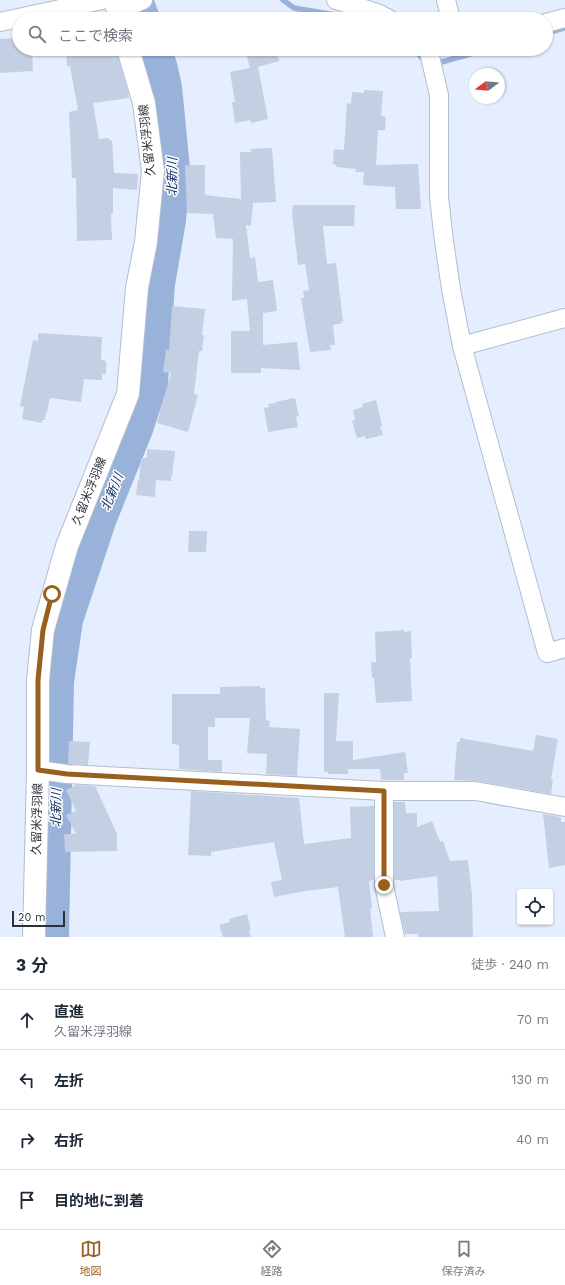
<!DOCTYPE html>
<html lang="ja">
<head>
<meta charset="utf-8">
<style>
	body { margin:0; font-family:"Work Sans","Noto Sans JP",sans-serif; background:#f2f2f3; color:#1f2937 }
	.controls { position:absolute; right:12px; bottom:12px; display:grid; overflow:hidden; border-radius:4px; box-shadow:0 1px 3px #0004 }
	.controls button { width:36px; height:36px; display:grid; place-items:center; padding:0; border:0; border-bottom:1px solid #e0e1e3; background:#fff; color:#1f2937; font:20px sans-serif }
	.compass { position:absolute; left:469px; top:68px; width:36px; height:36px; border-radius:50%; background:#fff; box-shadow:0 1px 3px #0004; rotate:254deg }
	.scale { position:absolute; left:12px; bottom:10px; width:53px; box-sizing:border-box; padding-left:4px; border:2px solid #2c3138; border-top:0; font-size:11px; line-height:14px; white-space:nowrap; color:#2c3138; -webkit-text-stroke:3px #fff; paint-order:stroke }
	.stop { position:absolute; width:12px; height:12px; margin:-9px; border:3px solid #995f1e; border-radius:50%; background:#fff }
	.stop.end { background:#995f1e; border-color:#fff; box-shadow:0 1px 4px #0008 }
	.list { margin:0; padding:0; list-style:none }
	h2 { display:flex; justify-content:space-between; align-items:center; height:52px; margin:0; padding:0 16px; font-size:17px }
	h2 small { font-size:13px; font-weight:400; color:#747a83 }
	.list li { display:grid; grid-template-columns:26px 1fr auto; gap:12px; align-items:center; box-sizing:border-box; height:60px; padding:0 16px; border-top:1px solid #e0e1e3 }
	.list b { display:block; font-size:15px; white-space:nowrap }
	.list p { margin:0; font-size:13px; white-space:nowrap; color:#747a83 }
	.list em { font-size:13px; font-style:normal; color:#747a83 }
	.icon { flex:none; width:22px; height:22px; fill:none; stroke:currentColor; stroke-width:2; stroke-linecap:round; stroke-linejoin:round }
	.map { position:relative; flex:none; width:565px; height:937px; overflow:hidden }
	.search { position:absolute; background:#fff; box-shadow:0 1px 3px #0004; left:12px; right:12px; top:12px; height:44px; display:flex; align-items:center; gap:10px; box-sizing:border-box; padding:0 14px; border-radius:22px; color:#747a83; font-size:15px }
	.sheet { height:292px; background:#fff }
	nav { display:flex; justify-content:space-around; align-items:center; box-sizing:border-box; height:56px; border-top:1px solid #e0e1e3; background:#fff; font-size:11px; color:#747a83 }
	nav a { display:grid; justify-items:center; gap:2px }
	nav .on { color:#995f1e }
	.map>svg:first-child { display:block }
</style>
</head>
<body>
<div class="map">
<svg width="565" height="937" viewBox="0 0 565 937">
	<rect width="100%" height="100%" fill="#e4eefe"/>
	<g fill="none" stroke-linecap="round" stroke-linejoin="round">
		<g stroke="#99b2da" stroke-width="5.5">
			<polyline points="283,0 294,8 359,19"/>
			<polyline points="546,33 565,28"/>
			<polyline points="414,49 423,59"/>
			<polyline points="438,63 488,49"/>
		</g>
		<g stroke="#99b2da" stroke-width="32">
			<polyline points="137,0 144,19"/>
			<polyline points="53,937 58,682 67,620 101,518 137,429 152,383 159,284 170,220 174,169 166,87 161,65 155,49"/>
		</g>
	</g>
	<g fill="#c3cfe3">
		<polygon points="19,38 19,49 32,49 33,71 0,73 0,39"/>
		<polygon points="66,49 116,49 128,93 129,98 93,103 99,139 109,138 109,141 112,140 114,173 138,174 137,190 113,188 113,214 111,214 112,240 109,240 77,241 76,178 72,178 69,112 78,110 70,66 67,66"/>
		<polygon points="245,49 276,49 279,61 258,67 268,119 251,123 250,120 235,123 232,102 235,102 230,72 250,68"/>
		<polygon points="364,90 383,91 381,116 386,117 385,130 378,130 376,165 418,164 421,209 396,209 395,187 363,185 364,172 355,172 356,169 336,167 336,165 333,164 334,149 344,150 347,103 351,104 352,92 364,93"/>
		<polygon points="272,148 276,202 253,203 251,226 246,225 250,258 255,257 258,282 273,280 277,311 263,313 263,345 297,342 300,370 261,368 261,373 231,373 231,331 250,331 247,299 232,301 233,239 216,238 213,214 187,213 185,165 205,165 205,195 241,199 240,152 251,152 251,149"/>
		<polygon points="293,205 355,205 354,226 323,226 327,264 336,263 343,321 341,321 342,323 333,325 335,345 330,345 331,350 310,352 301,298 304,298 303,291 309,290 305,264 298,265 292,214"/>
		<polygon points="172,306 205,309 202,335 204,335 202,351 199,351 194,394 198,395 188,432 157,423 171,373 163,372 166,350 169,350"/>
		<polygon points="38,333 102,337 101,360 106,361 106,374 102,374 102,380 84,379 81,402 50,398 47,412 46,412 45,420 42,420 42,423 22,419 24,407 20,406 33,340 38,341"/>
		<polygon points="295,398 299,416 296,417 298,427 268,432 264,408 269,407 268,404 276,403 275,402"/>
		<polygon points="376,400 382,426 380,426 383,435 366,439 365,436 357,438 352,421 355,420 353,410 363,407 362,404"/>
		<polygon points="147,449 175,451 172,477 171,477 171,481 156,480 155,497 136,495 138,480 139,481 141,458 147,458"/>
		<polygon points="189,531 207,531 206,552 188,552"/>
		<polygon points="404,630 404,632 411,631 412,658 410,658 412,701 376,703 374,678 372,678 371,662 376,662 375,632"/>
		<polygon points="260,686 260,688 265,688 266,720 270,721 269,727 300,729 297,776 266,774 267,754 247,753 250,718 215,718 215,727 208,727 208,760 222,760 222,772 179,769 179,745 172,744 172,694 220,694 220,687"/>
		<polygon points="324,693 339,693 336,741 353,741 353,760 405,752 408,773 404,773 404,780 381,780 380,769 348,769 348,774 328,774 328,772 324,772"/>
		<polygon points="536,735 558,739 551,779 553,779 551,794 477,781 454,780 457,742 460,742 460,738 533,751"/>
		<polygon points="69,741 90,742 88,765 68,764"/>
		<polygon points="76,785 95,786 117,834 117,851 65,852 64,834 76,834 66,815 76,811 66,790"/>
		<polygon points="191,791 299,798 304,844 351,838 350,807 374,806 374,880 369,881 372,908 370,909 373,937 345,937 338,887 305,891 274,897 271,882 282,880 274,842 211,852 211,856 188,855"/>
		<polygon points="394,802 405,802 406,813 417,813 417,827 432,821 440,842 443,841 450,861 468,860 472,896 473,937 418,937 418,934 405,934 400,912 439,911 437,876 400,881 400,880 394,880"/>
		<polygon points="543,814 561,817 561,822 565,822 565,865 549,868"/>
		<polygon points="247,914 251,930 249,931 251,937 223,937 219,925 230,922 229,919"/>
	</g>
	<g fill="none" stroke-linecap="round" stroke-linejoin="round">
		<defs>
			<g id="street">
				<polyline points="336,0 377,13 389,19"/>
				<polyline points="446,0 451,19"/>
				<polyline points="117,7 127,7 143,0"/>
				<polyline points="0,22 102,0"/>
				<polyline points="546,23 565,18"/>
				<polyline points="426,49 429,52 439,95 439,197 444,241 451,289 462,346 547,653 565,648"/>
				<polyline points="462,346 565,318"/>
				<polyline points="38,770 67,774 384,791"/>
				<polyline points="395,937 384,885 384,791 475,791 565,807"/>
			</g>
			<g id="primary">
				<polyline points="115,0 120,19"/>
				<polyline points="34,937 38,770 38,680 43,630 67,546 128,394 137,288 146,242 153,171 144,103 128,49"/>
			</g>
		</defs>
		<use href="#street" stroke="#b1bdd0" stroke-width="20"/>
		<use href="#primary" stroke="#b1bdd0" stroke-width="24"/>
		<use href="#street" stroke="#fff" stroke-width="18"/>
		<use href="#primary" stroke="#fff" stroke-width="22"/>
	</g>
	<g fill="none" stroke-linecap="round" stroke-linejoin="round">
		<polyline stroke="#995f1e" stroke-width="5" points="52,594 43,630 38,680 38,770 67,774 384,791 384,885"/>
	</g>
	<g text-anchor="middle" dominant-baseline="central" stroke-width="3" stroke-linejoin="round" paint-order="stroke">
		<g font-size="12" fill="#2c3138" stroke="#fff">
			<text transform="translate(147 140) rotate(-96)">久留米浮羽線</text>
			<text transform="translate(89 491) rotate(-68)">久留米浮羽線</text>
			<text transform="translate(37 819) rotate(-89)">久留米浮羽線</text>
		</g>
		<g font-size="13" font-style="italic" fill="#173567" stroke="#fff">
			<text transform="translate(172 177) rotate(-89)">北新川</text>
			<text transform="translate(112 492) rotate(-68)">北新川</text>
			<text transform="translate(56 808) rotate(-89)">北新川</text>
		</g>
	</g>
</svg>
<div class="controls">
<button><svg class="icon" aria-label="locate" viewBox="0 0 24 24"><circle cx="12" cy="12" r="6"/><path d="M12 2v4M12 18v4M2 12h4M18 12h4"/></svg></button>
</div>
<svg class="compass" viewBox="-18 -18 36 36"><path d="M0-13l5 13h-10z" fill="#e53935"/><path d="M0 13l5-13h-10z" fill="#747a83"/></svg>
<div class="scale">20 m</div>
<div class="stop" style="left:52px;top:594px"></div>
<div class="stop end" style="left:384px;top:885px"></div>
<div class="search"><svg class="icon" aria-label="search" viewBox="0 0 24 24"><circle cx="10" cy="10" r="6"/><path d="M15 15l6 6"/></svg>ここで検索</div>
</div>
<section class="sheet">
<h2>3 分<small>徒歩 · 240 m</small></h2>
<ul class="list">
<li><svg class="icon" aria-label="ahead" viewBox="0 0 24 24"><path d="M12 20V5M6 11l6-6 6 6"/></svg><div><b>直進</b><p>久留米浮羽線</p></div><em>70 m</em></li>
<li><svg class="icon" aria-label="left" viewBox="0 0 24 24"><path d="M17 20v-9H6M10 6l-5 5 5 5"/></svg><div><b>左折</b></div><em>130 m</em></li>
<li><svg class="icon" aria-label="right" viewBox="0 0 24 24"><path d="M7 20v-9h11M14 6l5 5-5 5"/></svg><div><b>右折</b></div><em>40 m</em></li>
<li><svg class="icon" aria-label="arrive" viewBox="0 0 24 24"><path d="M6 21V4h12l-3 4 3 4H6"/></svg><div><b>目的地に到着</b></div></li>
</ul>
</section>
<nav>
<a class="on"><svg class="icon" aria-label="map" viewBox="0 0 24 24"><path d="M3 6l6-2 6 2 6-2v14l-6 2-6-2-6 2zM9 4v14M15 6v14"/></svg>地図</a>
<a><svg class="icon" aria-label="directions" viewBox="0 0 24 24"><path d="M12 3l9 9-9 9-9-9zM9 14v-3h6M13 9l2 2-2 2"/></svg>経路</a>
<a><svg class="icon" aria-label="saved" viewBox="0 0 24 24"><path d="M7 4h10v16l-5-4-5 4z"/></svg>保存済み</a>
</nav>
</body>
</html>
